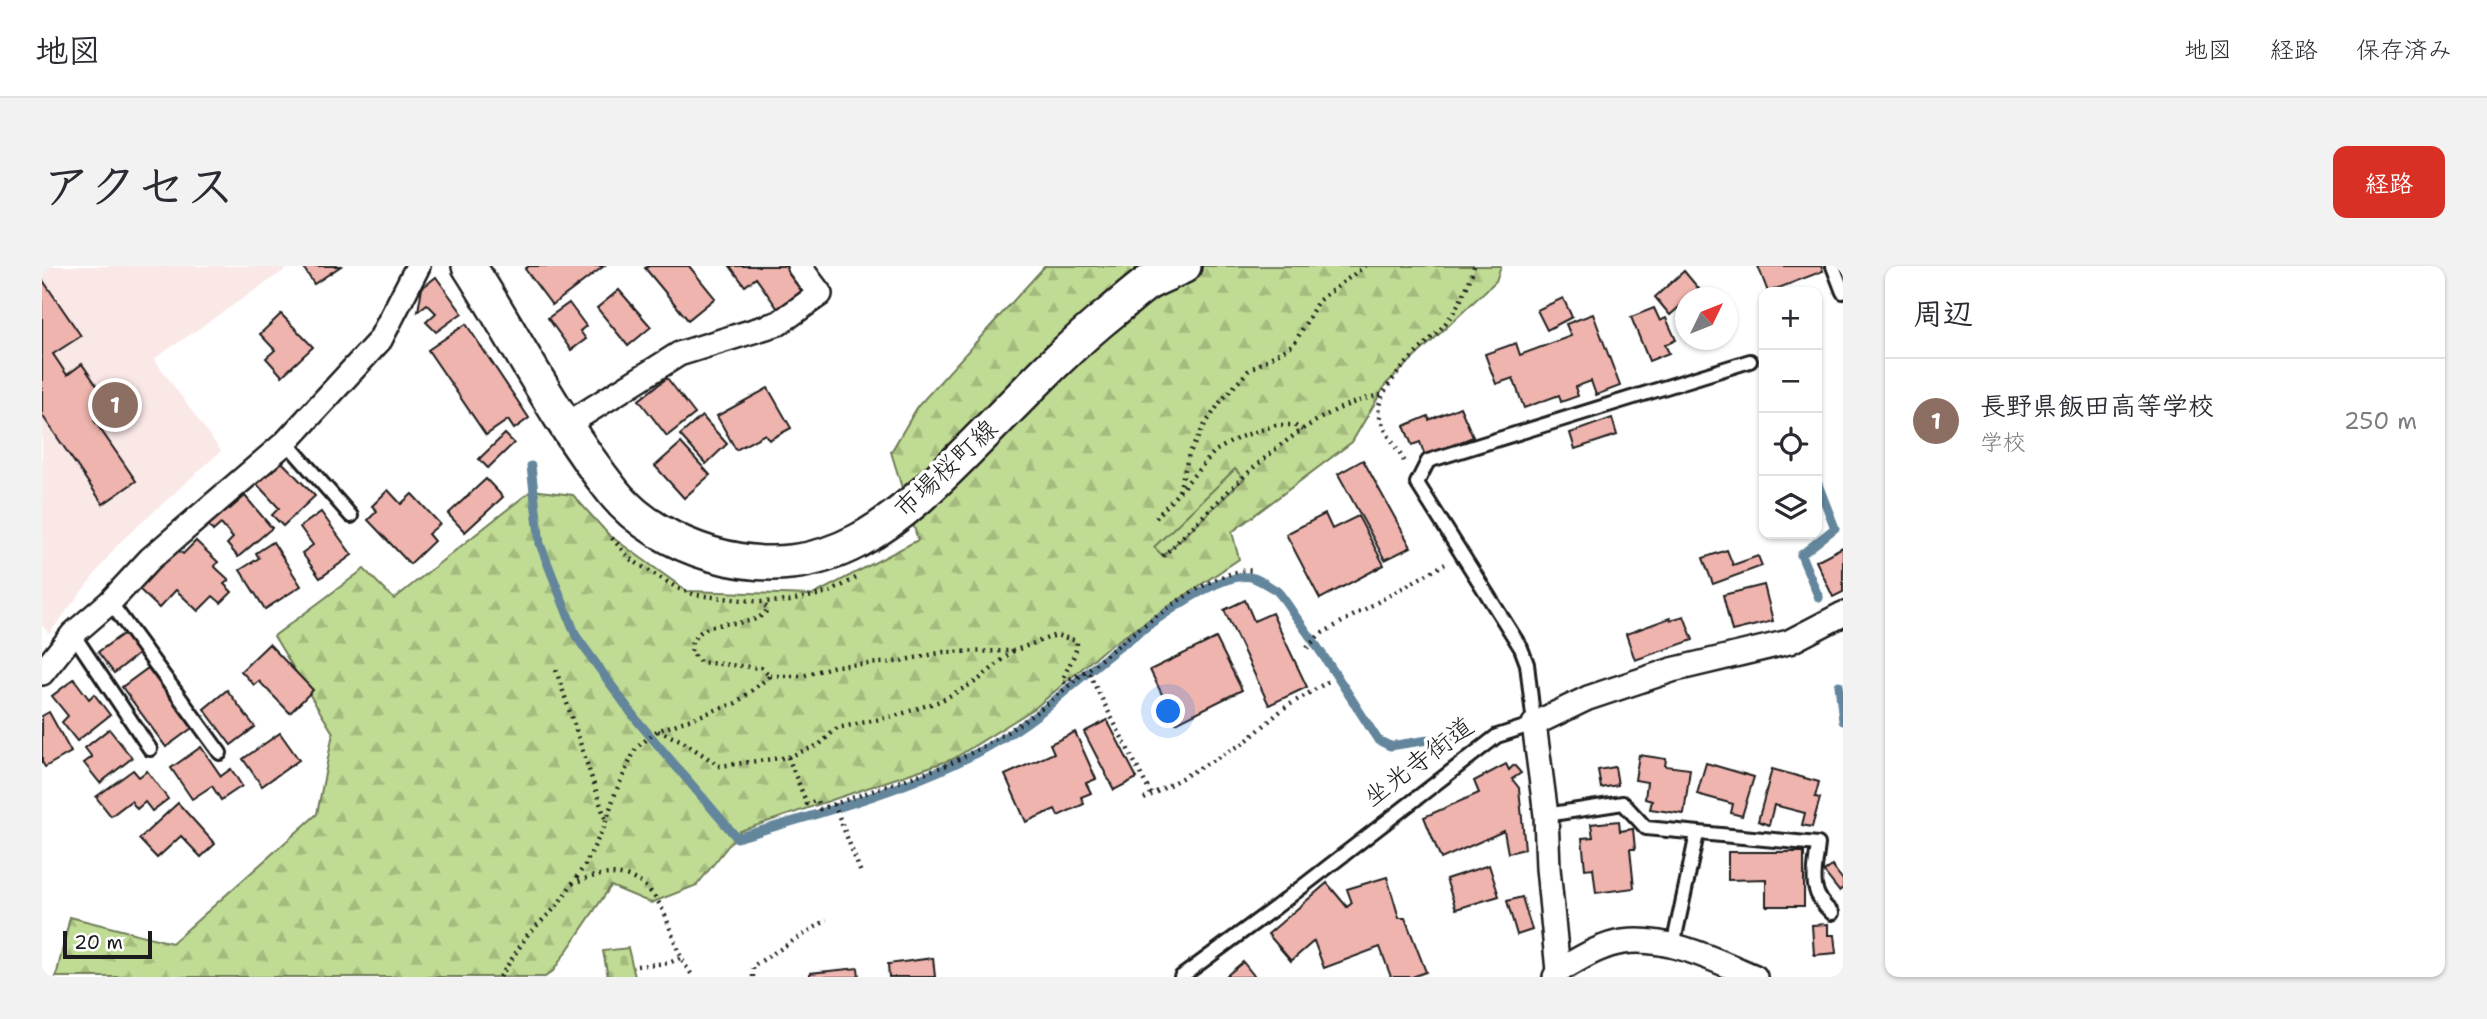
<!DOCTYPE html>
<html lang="ja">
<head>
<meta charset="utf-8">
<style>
	body { margin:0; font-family:"Shantell Sans","Klee One",sans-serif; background:#f2f2f3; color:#2b2b33 }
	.controls { position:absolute; right:21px; top:21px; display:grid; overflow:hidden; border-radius:14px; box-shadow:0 2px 5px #0004 }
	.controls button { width:63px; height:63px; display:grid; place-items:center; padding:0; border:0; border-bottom:2px solid #e1e1e2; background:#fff; color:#2b2b33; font:35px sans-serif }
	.compass { position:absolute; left:1633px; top:21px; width:63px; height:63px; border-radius:50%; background:#fff; box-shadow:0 2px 5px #0004; rotate:47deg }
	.scale { position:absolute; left:21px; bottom:18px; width:89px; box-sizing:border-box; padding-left:7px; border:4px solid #1c1c1c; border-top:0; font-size:19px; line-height:24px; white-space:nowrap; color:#1c1c1c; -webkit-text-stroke:5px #fff; paint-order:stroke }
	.you { position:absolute; left:1127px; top:446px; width:24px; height:24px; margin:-18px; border:5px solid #fff; border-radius:50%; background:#1a73e8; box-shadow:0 0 0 10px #1a73e833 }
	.badge { display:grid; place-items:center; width:46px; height:46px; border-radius:50%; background:#d93025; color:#fff; font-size:23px; font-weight:700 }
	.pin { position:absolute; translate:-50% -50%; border:4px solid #fff; box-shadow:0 2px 7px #0006 }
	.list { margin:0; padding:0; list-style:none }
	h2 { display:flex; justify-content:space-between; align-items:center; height:91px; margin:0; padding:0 28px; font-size:30px }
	h2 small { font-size:23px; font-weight:400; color:#7c7c81 }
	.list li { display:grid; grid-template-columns:46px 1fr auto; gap:21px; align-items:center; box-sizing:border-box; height:126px; padding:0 28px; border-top:2px solid #e1e1e2 }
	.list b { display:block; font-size:26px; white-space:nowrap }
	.list p { margin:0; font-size:23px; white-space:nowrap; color:#7c7c81 }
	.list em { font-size:23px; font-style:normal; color:#7c7c81 }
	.icon { flex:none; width:38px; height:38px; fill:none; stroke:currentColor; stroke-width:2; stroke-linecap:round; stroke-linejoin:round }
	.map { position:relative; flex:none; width:1801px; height:711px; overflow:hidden; border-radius:14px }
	header { display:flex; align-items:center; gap:42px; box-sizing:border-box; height:98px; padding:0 35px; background:#fff; border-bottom:2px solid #e1e1e2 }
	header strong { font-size:33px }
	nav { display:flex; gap:38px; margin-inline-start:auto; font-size:24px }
	.intro { display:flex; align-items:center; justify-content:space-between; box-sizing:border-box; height:168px; padding:0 42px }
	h1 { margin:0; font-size:49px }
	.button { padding:18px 32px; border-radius:14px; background:#d93025; color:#fff; font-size:24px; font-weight:700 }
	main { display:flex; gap:42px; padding:0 42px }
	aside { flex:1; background:#fff; border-radius:14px; box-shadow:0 2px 5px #0004 }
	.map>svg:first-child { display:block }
</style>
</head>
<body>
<header>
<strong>地図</strong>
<nav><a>地図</a><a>経路</a><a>保存済み</a></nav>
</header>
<div class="intro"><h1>アクセス</h1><a class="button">経路</a></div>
<main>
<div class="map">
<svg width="1801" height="711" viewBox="0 0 1801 711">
	<defs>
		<pattern id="forest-firs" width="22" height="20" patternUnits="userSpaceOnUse" patternTransform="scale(1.75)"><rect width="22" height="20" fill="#c0db93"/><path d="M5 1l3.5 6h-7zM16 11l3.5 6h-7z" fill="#a4bb7e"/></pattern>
		<pattern id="cemetery-stones" width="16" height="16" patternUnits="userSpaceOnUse" patternTransform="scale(1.75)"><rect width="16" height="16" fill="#c0db93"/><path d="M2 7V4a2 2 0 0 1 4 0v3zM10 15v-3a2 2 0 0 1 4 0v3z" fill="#a4bb7e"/></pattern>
	</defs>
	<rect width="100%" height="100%" fill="#fff"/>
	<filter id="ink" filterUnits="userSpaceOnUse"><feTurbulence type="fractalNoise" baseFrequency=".0143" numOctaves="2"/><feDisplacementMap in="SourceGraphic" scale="14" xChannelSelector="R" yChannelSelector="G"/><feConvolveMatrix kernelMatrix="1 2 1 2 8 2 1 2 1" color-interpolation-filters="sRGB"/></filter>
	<g filter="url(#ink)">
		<polygon fill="#fae8e7" points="0,0 249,0 112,93 179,185 77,277 7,368 0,359"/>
		<polygon fill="url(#forest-firs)" stroke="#6e7c58" stroke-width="2" points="1003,0 1459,0 1454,15 1344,118 1310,176 1190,266 1197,293 1062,384 993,442 911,493 698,565 655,619 609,637 569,620 511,705 503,711 14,711 28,651 130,677 275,548 291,467 232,370 322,303 352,333 490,224 531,229 567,269 645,325 771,329 876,274 849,186 876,140"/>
		<g fill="url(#cemetery-stones)" stroke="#6e7c58" stroke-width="2">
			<polygon points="1193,203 1202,213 1121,290 1112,281"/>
			<polygon points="586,682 593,711 566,711 561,685"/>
		</g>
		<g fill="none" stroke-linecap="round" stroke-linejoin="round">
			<g stroke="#63869c" stroke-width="9">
				<path d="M 489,200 L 498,278 L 534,370 L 593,452 L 695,572 C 799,540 919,512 1005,441 C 1037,413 1171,297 1212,312 C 1219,315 1229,321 1235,325 C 1243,333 1250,346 1257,355 C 1285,393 1310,434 1336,474 L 1348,480 L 1418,469"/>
				<polyline points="1775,216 1793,262 1759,289 1777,332"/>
				<polyline points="1797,419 1801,455"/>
			</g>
		</g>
		<g fill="#efb4ae" stroke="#1c1c1c" stroke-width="2">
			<polygon points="262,0 299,0 272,18 261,1"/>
			<polygon points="487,0 562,0 510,39 483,3"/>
			<polygon points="607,0 647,0 673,32 646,54 603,2"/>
			<polygon points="688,0 745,0 762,23 736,43 714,12 703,20"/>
			<polygon points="1716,0 1779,0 1781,5 1726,26"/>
			<polygon points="1642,5 1657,23 1648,32 1644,32 1644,35 1628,49 1613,31"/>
			<polygon points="394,11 420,47 394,66 384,56 394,47 385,38 376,45 380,22"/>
			<polygon points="0,13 39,70 11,88 25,109 40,98 70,142 52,154 94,215 61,238 0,149"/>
			<polygon points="577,24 609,61 586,80 555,42"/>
			<polygon points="1521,32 1530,51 1505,64 1495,44"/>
			<polygon points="527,37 544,60 538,65 544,73 529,84 506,52"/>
			<polygon points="1612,42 1618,55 1624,52 1634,74 1623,79 1627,87 1607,95 1589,51"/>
			<polygon points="239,48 271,81 240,110 224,92 233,84 218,68"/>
			<polygon points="1551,48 1578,120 1554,129 1549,115 1533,121 1536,130 1519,136 1517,129 1482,142 1471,112 1454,118 1443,88 1474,77 1478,89 1529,70 1524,58"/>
			<polygon points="424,58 487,152 472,163 466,154 444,169 386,84"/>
			<polygon points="625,112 653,148 625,170 597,134"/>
			<polygon points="726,122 749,162 727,174 723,168 694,184 675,150"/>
			<polygon points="1418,141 1431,171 1383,190 1378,176 1370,179 1362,160 1386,150 1387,154"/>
			<polygon points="660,150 685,178 664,198 638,169"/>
			<polygon points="1570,152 1575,169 1533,183 1528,167"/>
			<polygon points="463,168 472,177 446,202 437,193"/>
			<polygon points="639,177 668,209 642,232 613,200"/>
			<polygon points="235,191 273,230 241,260 230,249 237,242 211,214"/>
			<polygon points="1321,194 1369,281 1343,294 1296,208"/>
			<polygon points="444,213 461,231 423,266 406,248"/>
			<polygon points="346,224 359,238 370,228 398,258 386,268 392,275 368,298 326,254 335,245 330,240"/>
			<polygon points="203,230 230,262 196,291 185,278 191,272 179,258 171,265 162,254 183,236 188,243"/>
			<polygon points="279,246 310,289 278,312 260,287 271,279 258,261"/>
			<polygon points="1283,248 1290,263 1316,250 1342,299 1278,333 1244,268"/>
			<polygon points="154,275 176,296 172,300 187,314 182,318 190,326 179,337 171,330 156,345 134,324 117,342 96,322 134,282 141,288"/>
			<polygon points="231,276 259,320 223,343 198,304 217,292 214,287"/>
			<polygon points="1801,281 1801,326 1791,331 1774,295"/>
			<polygon points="1685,284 1691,299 1716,290 1720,300 1671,318 1661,292"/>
			<polygon points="1722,319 1731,355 1690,365 1681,329"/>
			<polygon points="1203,334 1212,355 1230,347 1265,421 1227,439 1182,344"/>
			<polygon points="1642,350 1651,374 1593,394 1584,368 1628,352 1629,354"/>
			<polygon points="84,366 99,386 72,407 56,386"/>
			<polygon points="1174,372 1200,424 1134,457 1108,404"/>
			<polygon points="227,378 271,424 248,447 217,415 212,419 199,405"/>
			<polygon points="106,402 150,462 124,481 80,421"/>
			<polygon points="32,413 47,433 52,428 68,449 35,475 20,456 26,450 10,430"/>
			<polygon points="185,424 213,461 189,479 162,443"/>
			<polygon points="7,446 29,486 3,501 0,496 0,450"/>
			<polygon points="1065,454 1095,512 1072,524 1042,466"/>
			<polygon points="67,463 90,492 58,517 42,497 50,491 43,482"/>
			<polygon points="1033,466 1054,513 1044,517 1049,527 1039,531 1042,538 1016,550 1013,543 984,556 963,509 1012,487 1008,478"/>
			<polygon points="238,467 257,494 220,520 201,493"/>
			<polygon points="159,481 179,510 189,503 200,520 179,534 170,520 150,533 129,502"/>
			<polygon points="1597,489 1624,493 1623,500 1648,503 1642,548 1608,543 1610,535 1603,533 1605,516 1593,514"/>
			<polygon points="1664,497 1712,511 1700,550 1689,547 1691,538 1655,528"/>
			<polygon points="1464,498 1467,504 1472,499 1479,507 1470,513 1477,522 1483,583 1466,587 1462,565 1399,593 1382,551 1437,527 1432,515"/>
			<polygon points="1573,501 1576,519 1559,522 1556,504"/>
			<polygon points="1730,503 1777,516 1773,531 1778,532 1770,561 1760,559 1763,547 1732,539 1727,559 1716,555"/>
			<polygon points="91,504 97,511 105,505 126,533 110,545 103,536 95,543 89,535 69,550 54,531"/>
			<polygon points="136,537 173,578 159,591 139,570 115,592 97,573"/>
			<polygon points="1577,555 1578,565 1591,563 1593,583 1588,583 1592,622 1554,627 1551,602 1543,603 1540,572 1551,571 1549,558"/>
			<polygon points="1686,586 1762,586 1762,640 1724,640 1724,613 1686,614"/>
			<polygon points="1447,599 1457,630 1414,643 1404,613"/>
			<polygon points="1790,600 1801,614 1801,622 1797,625 1782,606"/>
			<polygon points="1345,611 1357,652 1363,652 1384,706 1370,711 1349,711 1338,681 1282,702 1272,675 1249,695 1226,668 1285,617 1305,641 1310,637 1305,623"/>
			<polygon points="1480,631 1490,664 1475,669 1465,635"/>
			<polygon points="1786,658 1786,669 1792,669 1794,687 1772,689 1770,659"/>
			<polygon points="891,692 893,711 847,711 846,698"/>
			<polygon points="1201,696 1213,711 1183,711"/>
			<polygon points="816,702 817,711 768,711 768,707"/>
		</g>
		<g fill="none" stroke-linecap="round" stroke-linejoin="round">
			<defs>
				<g id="service">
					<polyline points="1791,0 1801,26"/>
					<polyline points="244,176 309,250"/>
					<polyline points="68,336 178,487"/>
					<polyline points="31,368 108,483"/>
					<path d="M 1504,549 L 1581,537 L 1604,562 L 1776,578 C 1773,608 1765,625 1790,647"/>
					<polyline points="1631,680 1655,568"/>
					<polyline points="1139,711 1234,641 1455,470 1492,458 1485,398 1479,382 1375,217 1386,195 1708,95"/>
				</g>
				<g id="minor">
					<polyline points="524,159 637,88 737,57 778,28 757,0"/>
					<polyline points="0,407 31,368 68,336 108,293 244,176 338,74 376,0"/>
					<path d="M 1516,705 C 1536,694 1558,679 1581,676 C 1626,670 1673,694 1713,711"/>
					<polyline points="1513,711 1516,705 1506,602 1504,549 1492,458 1546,432 1630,404 1747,376 1801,348"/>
				</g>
				<path id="secondary" d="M 427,0 C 475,75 516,157 572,227 C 596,257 633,277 669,288 C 788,322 856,255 934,176 C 979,131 1022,84 1071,45 C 1082,36 1093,26 1104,18 C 1116,11 1130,6 1142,0"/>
			</defs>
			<use href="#service" stroke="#1c1c1c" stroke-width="18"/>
			<use href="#minor" stroke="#1c1c1c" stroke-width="28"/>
			<use href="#secondary" stroke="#1c1c1c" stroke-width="38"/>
			<g stroke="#1c1c1c" stroke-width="4.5" stroke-dasharray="2 5" stroke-linecap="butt">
				<path d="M 1362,195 C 1354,180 1340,163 1337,147 C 1333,120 1386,78 1403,58 C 1417,40 1426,22 1432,0"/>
				<polyline points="1137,225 1147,188 1162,160 1179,135 1206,105 1252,78 1276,35 1323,0"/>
				<polyline points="1114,252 1173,185 1198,171 1234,159 1252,159 1260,164"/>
				<polyline points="570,272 588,293 635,322 653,329 720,336 748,335 788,326 816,311"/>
				<path d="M 1121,290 C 1180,233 1256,144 1339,129"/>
				<polyline points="1265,382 1277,369 1403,298"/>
				<polyline points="514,404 564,555"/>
				<path d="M 728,410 L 760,410 L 793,400 L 853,396 L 902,386 L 971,385 L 1014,369 L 1035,375 C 1035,390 1025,400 1021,414 L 1022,416 L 1042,406 L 1047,408 L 1110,530"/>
				<polyline points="616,465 638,474 678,500 746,491 777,479 795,462 853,450 898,435 935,415 971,385"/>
				<path d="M 746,491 L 765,538 L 775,534 L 778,543 L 905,499 C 937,484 969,465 997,444 C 1038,413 1164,295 1213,305"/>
				<polyline points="1102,533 1202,477 1242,442 1287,415"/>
				<polyline points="792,538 819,607"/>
				<path d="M 530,618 C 569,600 603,605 622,647 C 632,669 635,692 652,711"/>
				<polyline points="595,700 627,697 638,692"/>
				<path d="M 458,711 L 486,668 L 514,641 L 543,599 L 562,561 L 574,525 L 594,482 L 615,465 L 694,437 L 728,410 L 719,402 L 658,396 L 649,386 L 650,376 C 653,372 657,366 662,364 C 682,352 713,363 726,343 L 720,336"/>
				<polyline points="711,711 711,700 785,654"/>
			</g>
			<use href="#service" stroke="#fff" stroke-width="12"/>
			<use href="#minor" stroke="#fff" stroke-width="23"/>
			<use href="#secondary" stroke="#fff" stroke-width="33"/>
		</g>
	</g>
	<g text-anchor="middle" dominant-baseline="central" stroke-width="7" stroke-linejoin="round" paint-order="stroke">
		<g font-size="26" fill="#1c1c1c" stroke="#fff">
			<text transform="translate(903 202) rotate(-43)">市場桜町線</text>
			<text transform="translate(1376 495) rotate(-37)">坐光寺街道</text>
		</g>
	</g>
</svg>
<div class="controls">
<button>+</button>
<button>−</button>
<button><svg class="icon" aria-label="locate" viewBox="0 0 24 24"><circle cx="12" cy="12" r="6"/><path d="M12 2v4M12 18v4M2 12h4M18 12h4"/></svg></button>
<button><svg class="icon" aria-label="layers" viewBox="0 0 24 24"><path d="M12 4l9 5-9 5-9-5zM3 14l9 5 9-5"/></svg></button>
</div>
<svg class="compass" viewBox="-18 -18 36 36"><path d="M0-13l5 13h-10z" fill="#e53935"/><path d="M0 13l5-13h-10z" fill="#7c7c81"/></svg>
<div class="scale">20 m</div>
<div class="you"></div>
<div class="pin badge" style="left:73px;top:139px;background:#8d6e63">1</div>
</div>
<aside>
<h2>周辺<small></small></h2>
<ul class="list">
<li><span class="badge" style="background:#8d6e63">1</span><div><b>長野県飯田高等学校</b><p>学校</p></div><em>250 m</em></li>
</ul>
</aside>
</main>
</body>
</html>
